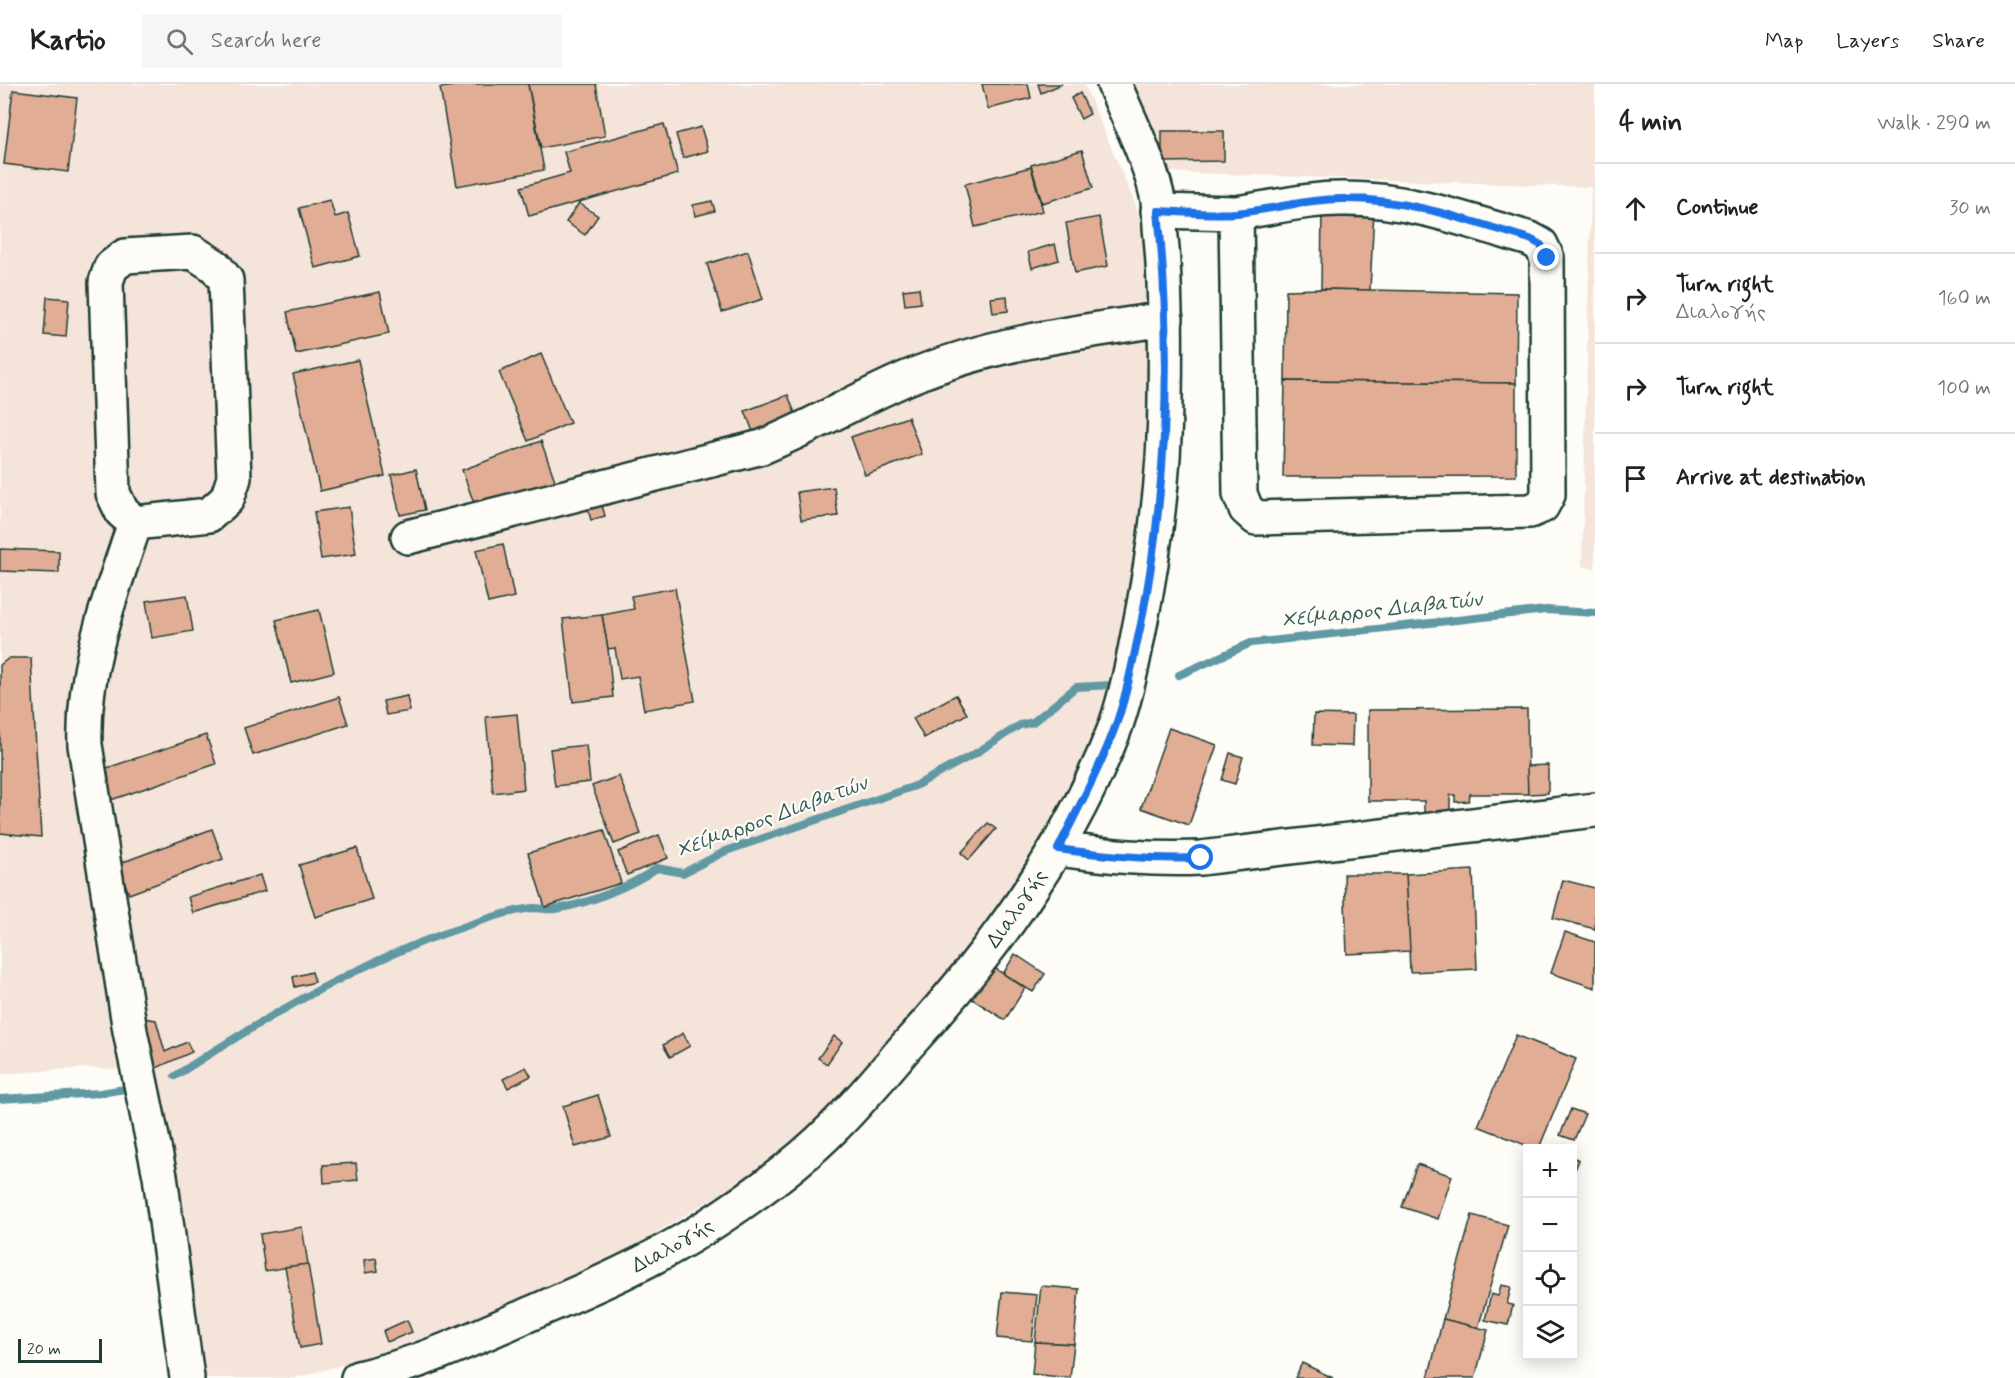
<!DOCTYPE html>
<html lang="en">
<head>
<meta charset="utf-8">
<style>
	body { margin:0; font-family:Mynerve,sans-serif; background:#f6f6f6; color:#222 }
	.controls { position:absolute; right:18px; bottom:18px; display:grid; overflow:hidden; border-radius:0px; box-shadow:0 3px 15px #0003 }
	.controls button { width:54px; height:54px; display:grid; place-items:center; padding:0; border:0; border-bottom:2px solid #e0e0e0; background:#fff; color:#222; font:30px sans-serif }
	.scale { position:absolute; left:18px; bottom:15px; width:84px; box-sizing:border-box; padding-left:6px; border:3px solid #1f3d34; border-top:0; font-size:16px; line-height:21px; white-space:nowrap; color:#1f3d34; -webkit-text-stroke:4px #fdfcf7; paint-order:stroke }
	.stop { position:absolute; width:18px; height:18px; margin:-14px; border:4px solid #1a73e8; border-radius:50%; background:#fff }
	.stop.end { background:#1a73e8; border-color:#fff; box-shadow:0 2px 6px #0008 }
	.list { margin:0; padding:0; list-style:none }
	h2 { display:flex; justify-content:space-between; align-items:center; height:78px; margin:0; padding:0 24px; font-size:26px }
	h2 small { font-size:20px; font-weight:400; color:#767676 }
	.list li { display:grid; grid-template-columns:39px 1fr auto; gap:18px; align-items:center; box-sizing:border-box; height:90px; padding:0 24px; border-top:2px solid #e0e0e0 }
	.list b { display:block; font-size:22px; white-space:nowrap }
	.list p { margin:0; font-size:20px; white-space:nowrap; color:#767676 }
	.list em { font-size:20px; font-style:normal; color:#767676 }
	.icon { flex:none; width:33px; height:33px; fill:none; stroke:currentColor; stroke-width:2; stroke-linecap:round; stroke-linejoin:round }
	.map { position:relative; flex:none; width:1595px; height:1294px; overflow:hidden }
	header { display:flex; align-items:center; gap:36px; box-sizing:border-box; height:84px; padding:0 30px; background:#fff; border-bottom:2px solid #e0e0e0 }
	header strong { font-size:28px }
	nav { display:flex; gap:33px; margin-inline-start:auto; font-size:21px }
	.search { width:420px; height:54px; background:#f6f6f6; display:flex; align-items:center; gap:15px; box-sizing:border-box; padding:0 21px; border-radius:0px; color:#767676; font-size:22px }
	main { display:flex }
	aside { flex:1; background:#fff }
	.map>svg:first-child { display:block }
</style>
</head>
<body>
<header>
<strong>Kartio</strong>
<div class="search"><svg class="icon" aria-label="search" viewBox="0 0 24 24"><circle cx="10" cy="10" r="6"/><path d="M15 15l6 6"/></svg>Search here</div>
<nav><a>Map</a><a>Layers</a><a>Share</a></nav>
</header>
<main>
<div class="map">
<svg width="1595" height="1294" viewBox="0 0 1595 1294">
	<rect width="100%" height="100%" fill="#fdfcf7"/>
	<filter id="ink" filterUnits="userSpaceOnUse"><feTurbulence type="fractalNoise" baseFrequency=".0167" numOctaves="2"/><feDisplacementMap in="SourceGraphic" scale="12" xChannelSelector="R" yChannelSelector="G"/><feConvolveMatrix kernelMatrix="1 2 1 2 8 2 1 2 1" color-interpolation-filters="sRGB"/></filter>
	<g filter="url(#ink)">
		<g fill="#f5e4d9">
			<polygon points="0,0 1084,0 1137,124 1148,165 1153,271 1146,331 1141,410 1134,485 1120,555 1097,638 1077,689 1054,737 1000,827 919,931 812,1043 783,1068 748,1093 628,1166 506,1224 357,1277 295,1294 205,1294 158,987 87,984 0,990"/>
			<polygon points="1125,0 1595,0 1595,485 1582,482 1591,103 1164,88"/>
		</g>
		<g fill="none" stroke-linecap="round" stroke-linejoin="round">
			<g stroke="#6099a3" stroke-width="8">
				<polyline points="1179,591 1251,559 1546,526 1595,529"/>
				<path d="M 175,992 C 266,933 360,877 463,843 C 485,835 509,827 533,824 C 541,824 549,826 556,825 C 588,820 631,802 657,784 L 683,789 L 726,767 L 915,702 L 976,669 L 1020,641 L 1033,638 L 1076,603 L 1111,601"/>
				<polyline points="0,1015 100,1009 125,1005"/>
			</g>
		</g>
		<g fill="#e1ad94" stroke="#1f3d34" stroke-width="1.5">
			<polygon points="468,0 528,0 544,86 457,102 440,4"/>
			<polygon points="528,0 596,0 605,52 541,64"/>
			<polygon points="982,0 1028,0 1031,14 988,25"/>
			<polygon points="1038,0 1062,0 1041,9"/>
			<polygon points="13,6 77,14 68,88 4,80"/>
			<polygon points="1080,9 1090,30 1081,35 1071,14"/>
			<polygon points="664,40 678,90 529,132 521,103 570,89 564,68"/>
			<polygon points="701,43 708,67 683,74 676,50"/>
			<polygon points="1162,47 1224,47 1224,77 1162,78"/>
			<polygon points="1082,66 1093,104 1042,119 1031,81"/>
			<polygon points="1031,83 1043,127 975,143 965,100"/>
			<polygon points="330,116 335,133 348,129 360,172 315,184 299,124"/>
			<polygon points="712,117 715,127 695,132 693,121"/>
			<polygon points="579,119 598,132 585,151 566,138"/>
			<polygon points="1322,124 1374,125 1370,206 1321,205"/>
			<polygon points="1099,133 1108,182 1075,189 1066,139"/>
			<polygon points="1055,160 1059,176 1032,184 1028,168"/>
			<polygon points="748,167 763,215 722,228 707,180"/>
			<polygon points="919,204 921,219 905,221 903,206"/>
			<polygon points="1321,205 1517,209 1516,299 1285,297 1286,206"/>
			<polygon points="380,208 389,250 296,270 287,228"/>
			<polygon points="1007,212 1008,227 993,229 991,214"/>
			<polygon points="47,213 69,215 66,253 44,251"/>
			<polygon points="541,270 570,339 528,357 499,288"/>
			<polygon points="358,276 385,392 320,407 293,290"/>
			<polygon points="1285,297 1516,299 1516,392 1283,393"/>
			<polygon points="788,311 800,342 757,358 745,327"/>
			<polygon points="908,333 922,370 865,391 851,353"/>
			<polygon points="541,357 558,405 479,433 462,386"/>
			<polygon points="416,385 425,426 400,431 391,391"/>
			<polygon points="834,403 838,432 801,436 797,408"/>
			<polygon points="601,418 605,432 591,436 587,422"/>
			<polygon points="349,423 356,470 321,475 314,428"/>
			<polygon points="503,460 514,513 488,519 476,466"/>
			<polygon points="0,465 59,467 59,489 0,487"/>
			<polygon points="675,504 695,617 644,626 638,592 620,595 615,564 608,565 602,531 634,525 631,512"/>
			<polygon points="187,511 193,547 152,554 146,517"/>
			<polygon points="319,526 334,588 291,599 276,536"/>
			<polygon points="602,531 608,565 613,613 573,618 563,535"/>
			<polygon points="9,574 31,574 41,753 0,749 0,581"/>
			<polygon points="956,611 967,630 924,654 913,634"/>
			<polygon points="407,612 410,627 386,631 383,617"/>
			<polygon points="339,613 348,640 253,671 244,644"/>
			<polygon points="1527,625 1528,710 1470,710 1469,717 1455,718 1455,711 1450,711 1450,731 1424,731 1424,717 1368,717 1368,626"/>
			<polygon points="517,630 524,705 493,709 486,633"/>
			<polygon points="1314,630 1353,631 1352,662 1313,661"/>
			<polygon points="1169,644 1217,661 1189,741 1141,724"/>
			<polygon points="206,651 216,680 108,717 98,687"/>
			<polygon points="586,661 590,698 555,702 550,665"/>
			<polygon points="1230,669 1243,673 1235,700 1222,696"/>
			<polygon points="1548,681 1548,709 1528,710 1527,682"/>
			<polygon points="619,692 641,750 614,760 592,702"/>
			<polygon points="988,739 996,745 969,776 961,769"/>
			<polygon points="212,745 223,775 129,810 118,780"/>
			<polygon points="604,746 621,799 545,823 528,769"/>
			<polygon points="659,751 668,774 627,791 618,768"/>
			<polygon points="357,764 372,815 315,833 299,781"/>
			<polygon points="1473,786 1477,885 1410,888 1406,790"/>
			<polygon points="1344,790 1406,790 1410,867 1347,870"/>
			<polygon points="260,791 265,807 193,829 188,813"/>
			<polygon points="1563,796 1595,804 1595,845 1553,834"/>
			<polygon points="1565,848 1595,858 1595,904 1551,889"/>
			<polygon points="1015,870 1045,890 1033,908 1003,890"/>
			<polygon points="987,879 1025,904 1005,936 966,911"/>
			<polygon points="312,888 315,898 295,903 293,893"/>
			<polygon points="142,934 156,936 165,968 187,958 192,968 150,987"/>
			<polygon points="683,949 690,962 670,973 663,961"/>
			<polygon points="1516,951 1576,975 1539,1064 1533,1064 1478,1042"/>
			<polygon points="834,952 842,958 827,980 818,974"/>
			<polygon points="526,983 531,992 508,1004 503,995"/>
			<polygon points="598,1011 611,1053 575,1063 563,1022"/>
			<polygon points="1571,1025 1585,1030 1574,1056 1560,1051"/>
			<polygon points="1572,1073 1579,1076 1572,1093"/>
			<polygon points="356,1079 358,1096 324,1099 323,1081"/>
			<polygon points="1417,1080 1452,1092 1438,1135 1402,1123"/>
			<polygon points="1472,1131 1508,1141 1478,1244 1443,1235"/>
			<polygon points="302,1143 308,1180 265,1187 260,1150"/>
			<polygon points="376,1174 378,1187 365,1189 364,1176"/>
			<polygon points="308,1180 321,1260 300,1264 285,1183"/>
			<polygon points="1501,1201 1511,1203 1507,1220 1513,1221 1508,1241 1485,1236 1491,1210 1498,1212"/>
			<polygon points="1041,1202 1079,1205 1074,1260 1035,1258"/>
			<polygon points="1002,1208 1037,1211 1032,1257 997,1254"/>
			<polygon points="1443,1235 1488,1246 1475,1294 1428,1294"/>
			<polygon points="407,1236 412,1248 387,1258 383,1247"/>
			<polygon points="1035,1258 1074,1260 1070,1294 1032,1290"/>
			<polygon points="1302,1279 1333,1294 1295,1294"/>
		</g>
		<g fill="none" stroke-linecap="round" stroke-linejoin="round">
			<defs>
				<g id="minor">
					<path d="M 1158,127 L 1236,129 L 1240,410 L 1246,425 L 1256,434 L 1530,427 L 1542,422 L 1548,411 L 1547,174 L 1541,161 L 1530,155 C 1469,137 1409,115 1346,115 C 1309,114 1272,124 1236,129"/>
					<polygon points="193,168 215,182 226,196 234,394 227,415 209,431 135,439 122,428 113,409 106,198 111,183 125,172"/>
					<path d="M 135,439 C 111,511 82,584 85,661 L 130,947 L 160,1092 L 187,1294"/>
					<path d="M 408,453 L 762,363 C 812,343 858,315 907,294 C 990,259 1078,248 1166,235"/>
					<path d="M 1058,765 C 1108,772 1151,776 1201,774 L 1595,726"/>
					<path id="s1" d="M 358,1294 C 416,1281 471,1256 525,1232 C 585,1206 645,1181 701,1146 C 745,1118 798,1080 835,1042 C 859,1018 881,992 903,966 C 990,871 1065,770 1113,649 C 1125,618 1132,583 1138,551 C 1154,473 1165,394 1165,314 C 1166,260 1166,207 1161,153 C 1159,139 1160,124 1157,111 C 1148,73 1129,35 1114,0"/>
				</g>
			</defs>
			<use href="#minor" stroke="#1f3d34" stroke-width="38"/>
			<use href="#minor" stroke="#fdfcf7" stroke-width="33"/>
		</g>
	</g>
	<g fill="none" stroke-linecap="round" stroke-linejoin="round" filter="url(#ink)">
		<path stroke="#1a73e8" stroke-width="8" d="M 1201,774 C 1151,776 1107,772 1058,765 C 1077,726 1099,687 1114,646 C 1127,612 1133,575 1141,540 C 1168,403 1172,266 1158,127 C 1184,128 1211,131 1236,129 C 1273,126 1309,114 1346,115 C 1409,115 1469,137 1530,155 L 1541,161 L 1547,174"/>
	</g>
	<g text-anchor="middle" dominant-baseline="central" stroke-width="4.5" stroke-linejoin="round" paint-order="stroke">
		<g font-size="20" fill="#1f3d34" stroke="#fdfcf7">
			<text stroke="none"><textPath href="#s1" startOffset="828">Διαλογής</textPath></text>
			<text stroke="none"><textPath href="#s1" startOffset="342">Διαλογής</textPath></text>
		</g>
		<g font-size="21" font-style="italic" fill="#355c59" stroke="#fdfcf7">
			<text transform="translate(1382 526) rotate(-6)">Χείμαρρος Διαβατών</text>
			<text transform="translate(772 733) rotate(-20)">Χείμαρρος Διαβατών</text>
		</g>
	</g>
</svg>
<div class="controls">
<button>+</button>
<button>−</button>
<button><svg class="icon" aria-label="locate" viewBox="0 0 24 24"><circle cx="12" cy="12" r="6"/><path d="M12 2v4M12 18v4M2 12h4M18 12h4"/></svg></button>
<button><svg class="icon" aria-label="layers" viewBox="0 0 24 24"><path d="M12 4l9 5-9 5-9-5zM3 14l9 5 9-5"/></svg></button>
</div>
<div class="scale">20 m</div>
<div class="stop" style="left:1201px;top:774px"></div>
<div class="stop end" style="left:1547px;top:174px"></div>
</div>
<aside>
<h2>4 min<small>Walk · 290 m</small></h2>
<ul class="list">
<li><svg class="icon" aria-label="ahead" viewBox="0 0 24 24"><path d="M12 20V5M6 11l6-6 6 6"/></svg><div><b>Continue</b></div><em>30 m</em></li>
<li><svg class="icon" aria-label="right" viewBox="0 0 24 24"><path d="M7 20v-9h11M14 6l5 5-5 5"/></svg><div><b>Turn right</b><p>Διαλογής</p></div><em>160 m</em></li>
<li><svg class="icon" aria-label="right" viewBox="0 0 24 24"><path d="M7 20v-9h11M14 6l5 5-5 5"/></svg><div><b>Turn right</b></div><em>100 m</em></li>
<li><svg class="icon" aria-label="arrive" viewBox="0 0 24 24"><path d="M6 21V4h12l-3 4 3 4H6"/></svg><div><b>Arrive at destination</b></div></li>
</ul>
</aside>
</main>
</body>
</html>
